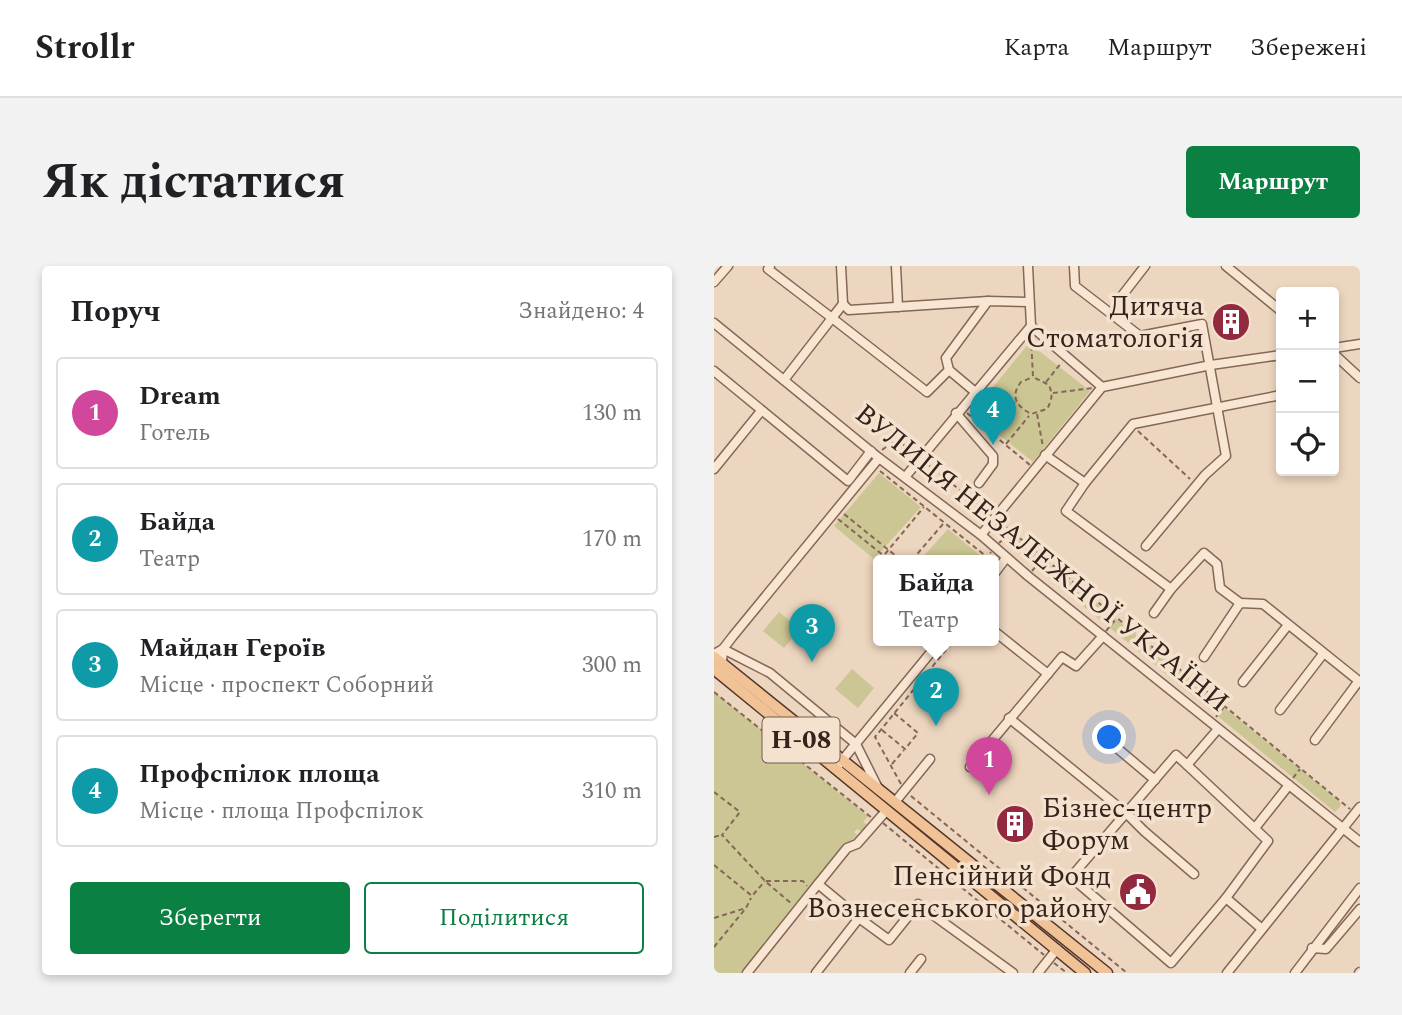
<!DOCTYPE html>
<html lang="uk">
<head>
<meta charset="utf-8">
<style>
	body { margin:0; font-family:Spectral,serif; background:#f2f2f2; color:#202124 }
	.controls { position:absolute; right:21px; top:21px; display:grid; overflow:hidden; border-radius:7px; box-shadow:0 4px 10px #0003 }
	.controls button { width:63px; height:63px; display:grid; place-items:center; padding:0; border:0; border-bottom:2px solid #e0e0e0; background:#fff; color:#202124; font:35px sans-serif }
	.you { position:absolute; left:396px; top:472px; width:24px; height:24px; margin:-18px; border:5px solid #fff; border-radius:50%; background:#1a73e8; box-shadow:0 0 0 10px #1a73e833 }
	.badge { display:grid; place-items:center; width:46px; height:46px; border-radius:50%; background:#0b8043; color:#fff; font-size:23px; font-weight:700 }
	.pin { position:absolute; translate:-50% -58px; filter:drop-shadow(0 2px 4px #0008) }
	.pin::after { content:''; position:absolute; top:37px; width:24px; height:21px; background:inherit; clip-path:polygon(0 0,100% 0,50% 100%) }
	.popup { position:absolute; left:159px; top:289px; width:126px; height:91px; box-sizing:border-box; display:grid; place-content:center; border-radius:7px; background:#fff; filter:drop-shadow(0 2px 5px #0005); font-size:23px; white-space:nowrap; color:#757577 }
	.popup b { font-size:26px; color:#202124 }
	.popup::after { content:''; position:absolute; left:50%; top:100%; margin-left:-14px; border:14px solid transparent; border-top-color:#fff }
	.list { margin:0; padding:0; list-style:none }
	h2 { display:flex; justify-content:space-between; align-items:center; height:91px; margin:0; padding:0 28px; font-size:30px }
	h2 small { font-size:23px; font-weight:400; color:#757577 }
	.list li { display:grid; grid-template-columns:46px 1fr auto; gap:21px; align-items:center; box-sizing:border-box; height:112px; margin:0 14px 14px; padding:0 14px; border:2px solid #e0e0e0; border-radius:7px }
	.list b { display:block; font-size:26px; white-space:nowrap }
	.list p { margin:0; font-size:23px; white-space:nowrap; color:#757577 }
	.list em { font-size:23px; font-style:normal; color:#757577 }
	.actions { display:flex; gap:14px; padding:21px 28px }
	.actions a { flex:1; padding:16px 0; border:2px solid #0b8043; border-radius:7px; text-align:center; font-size:24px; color:#0b8043 }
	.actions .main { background:#0b8043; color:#fff }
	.icon { flex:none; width:38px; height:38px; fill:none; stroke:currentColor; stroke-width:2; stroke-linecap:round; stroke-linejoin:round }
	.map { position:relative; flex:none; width:646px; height:707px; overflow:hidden; border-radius:7px }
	header { display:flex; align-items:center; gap:42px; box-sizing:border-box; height:98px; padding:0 35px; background:#fff; border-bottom:2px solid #e0e0e0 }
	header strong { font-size:33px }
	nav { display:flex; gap:38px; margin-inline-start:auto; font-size:24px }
	.intro { display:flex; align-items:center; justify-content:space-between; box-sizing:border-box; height:168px; padding:0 42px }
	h1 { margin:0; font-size:49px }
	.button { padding:18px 32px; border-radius:7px; background:#0b8043; color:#fff; font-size:24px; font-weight:700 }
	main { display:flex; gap:42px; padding:0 42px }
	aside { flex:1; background:#fff; border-radius:7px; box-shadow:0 4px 10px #0003 }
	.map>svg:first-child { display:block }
</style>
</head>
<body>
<header>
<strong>Strollr</strong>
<nav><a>Карта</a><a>Маршрут</a><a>Збережені</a></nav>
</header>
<div class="intro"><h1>Як дістатися</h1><a class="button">Маршрут</a></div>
<main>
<aside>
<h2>Поруч<small>Знайдено: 4</small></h2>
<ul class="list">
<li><span class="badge" style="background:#d1479c">1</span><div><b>Dream</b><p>Готель</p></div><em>130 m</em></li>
<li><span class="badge" style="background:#0f9aa8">2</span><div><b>Байда</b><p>Театр</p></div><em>170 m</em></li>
<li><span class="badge" style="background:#0f9aa8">3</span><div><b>Майдан Героїв</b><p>Місце · проспект Соборний</p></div><em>300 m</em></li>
<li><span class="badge" style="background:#0f9aa8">4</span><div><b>Профспілок площа</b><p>Місце · площа Профспілок</p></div><em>310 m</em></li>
</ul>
<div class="actions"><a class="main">Зберегти</a><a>Поділитися</a></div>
</aside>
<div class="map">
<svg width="646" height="707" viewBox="0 0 646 707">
	<rect width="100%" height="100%" fill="#edd6bf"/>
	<g fill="#cbc693">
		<polygon points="315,77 376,125 319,196 258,147"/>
		<polygon points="165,207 207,241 160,293 120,260"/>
		<polygon points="234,263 268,291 266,294 206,294"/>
		<polygon points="292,263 624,534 627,538 626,541 621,546 319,299 289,273"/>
		<polygon points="65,346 86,363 70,382 49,365"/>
		<polygon points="138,403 160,422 144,442 121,423"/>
		<polygon points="0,426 154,550 149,556 154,559 148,566 143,563 140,566 143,569 132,581 129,579 125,584 38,693 39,695 30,707 0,707"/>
	</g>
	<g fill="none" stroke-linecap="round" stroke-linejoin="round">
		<defs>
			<g id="minor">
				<polyline points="56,0 54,3 118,52 129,38 127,0"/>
				<polyline points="182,0 184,41"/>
				<polyline points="314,0 317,60"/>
				<polyline points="360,0 361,20 426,70 488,58 512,190 491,209 432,280"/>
				<polyline points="512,0 567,45"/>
				<polyline points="0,16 14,0"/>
				<polyline points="407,31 431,0"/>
				<polyline points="129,38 135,44 274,35"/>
				<polyline points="0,57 165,192 267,269 314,310 646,576"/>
				<polyline points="620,82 646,78"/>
				<polyline points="620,88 646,112"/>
				<polyline points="0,105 134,215 157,185"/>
				<polyline points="70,114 118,52 213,126 235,104"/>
				<polyline points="388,121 497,99 567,89"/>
				<polyline points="260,125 235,104 232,92 274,35 315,36"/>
				<polyline points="242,147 279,190 279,198 265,217"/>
				<polyline points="331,189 371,217 352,245 457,323"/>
				<polyline points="0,203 47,145"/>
				<polyline points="192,210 317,60"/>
				<polyline points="371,217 419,158 567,129"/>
				<polyline points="267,269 388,121 317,60"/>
				<polyline points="280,308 292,292"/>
				<polyline points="440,347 457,323 490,287 503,298 506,322 526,337"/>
				<polyline points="280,365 334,408"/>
				<polyline points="0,388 9,383 19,370 165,192"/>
				<polyline points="490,391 526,337 549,338 646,416"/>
				<polyline points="8,396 9,383 56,407 142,478 164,522"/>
				<polyline points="529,416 574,359"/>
				<polyline points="566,444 609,388"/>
				<polyline points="295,452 412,547 430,565 480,608"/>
				<polyline points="504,463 473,499 462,489 357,611 457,697 512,632 548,663"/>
				<polyline points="391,472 441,514"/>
				<polyline points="601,474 644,416"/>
				<polyline points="473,499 554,575 512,632"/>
				<polyline points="256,501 348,391 362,400 389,370"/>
				<polyline points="121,503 227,374"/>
				<polyline points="181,536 216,493"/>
				<polyline points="541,562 575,519"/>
				<polyline points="104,618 133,582 143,578 172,545"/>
				<polyline points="598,682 612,683 646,643"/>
				<polyline points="33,707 104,618 145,652 175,674 204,638 299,707"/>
				<polyline points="102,707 145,652"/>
				<polyline points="196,707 207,693"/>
				<polyline points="324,707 343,683"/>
				<polyline points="513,707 646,541"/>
				<polyline points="581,707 646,622"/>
				<polyline points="645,707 646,706"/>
			</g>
			<g id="major">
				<polyline points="0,391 393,707"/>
				<polyline points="0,403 371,707"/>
			</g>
		</defs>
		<use href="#minor" stroke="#856758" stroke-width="11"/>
		<use href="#major" stroke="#53362c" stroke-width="13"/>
		<g stroke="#856758" stroke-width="2" stroke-dasharray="5 3.5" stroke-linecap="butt">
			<path d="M 317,71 L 319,111 L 335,119 C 339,129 338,134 333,143 L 317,148 C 302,140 296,130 307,116 L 319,111"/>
			<polyline points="332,116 348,96"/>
			<polyline points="339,127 379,122"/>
			<polyline points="267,132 300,132"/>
			<polyline points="253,147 316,199"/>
			<polyline points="323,148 329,181"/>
			<polyline points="424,165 476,213"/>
			<polyline points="276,166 301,136"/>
			<polyline points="292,178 315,150"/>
			<polyline points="168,184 183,173 199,187"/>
			<polyline points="212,197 276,248"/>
			<polyline points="166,205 273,291"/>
			<polyline points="130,248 187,294"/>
			<polyline points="124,253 175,294"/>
			<polyline points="286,256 636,543"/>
			<polyline points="285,277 297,267"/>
			<polyline points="171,288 210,241"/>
			<polyline points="198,294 229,258"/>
			<polyline points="271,294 277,286"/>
			<polyline points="318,305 328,293"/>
			<polyline points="392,365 402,353"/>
			<polyline points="0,426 158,552"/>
			<polyline points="502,451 510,441"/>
			<polyline points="168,464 191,483 204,467 180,447"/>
			<polyline points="178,498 190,484"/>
			<polyline points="579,512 586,503"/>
			<polyline points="187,518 161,471 240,374"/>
			<polyline points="0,526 26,546 8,569 51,615 78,638"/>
			<polyline points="197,530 413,707"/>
			<polyline points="169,557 330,689"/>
			<polyline points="0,571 7,569"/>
			<polyline points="0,599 38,630 51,615"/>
			<polyline points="52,615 89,615 93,620"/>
			<polyline points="0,652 32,642 37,632"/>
			<polyline points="0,681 32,642"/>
			<polyline points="340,697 353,707"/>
		</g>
		<use href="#minor" stroke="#f8e5d2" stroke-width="8"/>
		<use href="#major" stroke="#f1c296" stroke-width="10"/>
	</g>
	<defs>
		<symbol id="building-disc" viewBox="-11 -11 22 22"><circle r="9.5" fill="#93293f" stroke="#f5e2ce"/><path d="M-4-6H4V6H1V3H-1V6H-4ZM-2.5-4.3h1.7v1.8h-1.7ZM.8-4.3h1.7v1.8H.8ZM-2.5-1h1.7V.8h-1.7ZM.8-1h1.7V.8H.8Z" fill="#fff"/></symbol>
		<symbol id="civic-disc" viewBox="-11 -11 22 22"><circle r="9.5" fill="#93293f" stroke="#f5e2ce"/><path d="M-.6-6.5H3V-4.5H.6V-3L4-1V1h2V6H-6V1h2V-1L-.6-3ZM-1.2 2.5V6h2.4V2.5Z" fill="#fff"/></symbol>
	</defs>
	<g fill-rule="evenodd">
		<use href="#building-disc" x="495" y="34" width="44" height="44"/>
		<use href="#building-disc" x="279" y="536" width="44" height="44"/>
		<use href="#civic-disc" x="402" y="604" width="44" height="44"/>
	</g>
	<g text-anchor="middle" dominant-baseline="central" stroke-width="7" stroke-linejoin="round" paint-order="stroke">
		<rect fill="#f5e2ce" stroke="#6f5c51" stroke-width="2" x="48.5" y="451.5" width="77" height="45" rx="5"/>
		<g font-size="26" font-weight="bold" fill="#35231c">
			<text x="87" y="474">Н-08</text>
		</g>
		<g font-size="28" fill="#35231c" stroke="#f5e2ce" text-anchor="end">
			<text x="490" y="40">Дитяча<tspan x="490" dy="32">Стоматологія</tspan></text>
			<text x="328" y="542" text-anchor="start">Бізнес-центр<tspan x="328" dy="32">Форум</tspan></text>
			<text x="397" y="610">Пенсійний Фонд<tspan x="397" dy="32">Вознесенського району</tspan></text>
		</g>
		<g font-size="28" fill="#35231c" stroke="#f5e2ce">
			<text transform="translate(328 292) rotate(39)">ВУЛИЦЯ НЕЗАЛЕЖНОЇ УКРАЇНИ</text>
		</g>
	</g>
</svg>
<div class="controls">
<button>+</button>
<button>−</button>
<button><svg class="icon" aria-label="locate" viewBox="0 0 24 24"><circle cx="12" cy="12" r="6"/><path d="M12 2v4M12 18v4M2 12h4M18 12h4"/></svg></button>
</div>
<div class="you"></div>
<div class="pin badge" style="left:275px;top:529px;background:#d1479c">1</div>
<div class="pin badge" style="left:222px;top:460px;background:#0f9aa8">2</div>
<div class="popup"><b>Байда</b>Театр</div>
<div class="pin badge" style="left:98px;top:396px;background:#0f9aa8">3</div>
<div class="pin badge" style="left:279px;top:179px;background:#0f9aa8">4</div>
</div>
</main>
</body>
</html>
